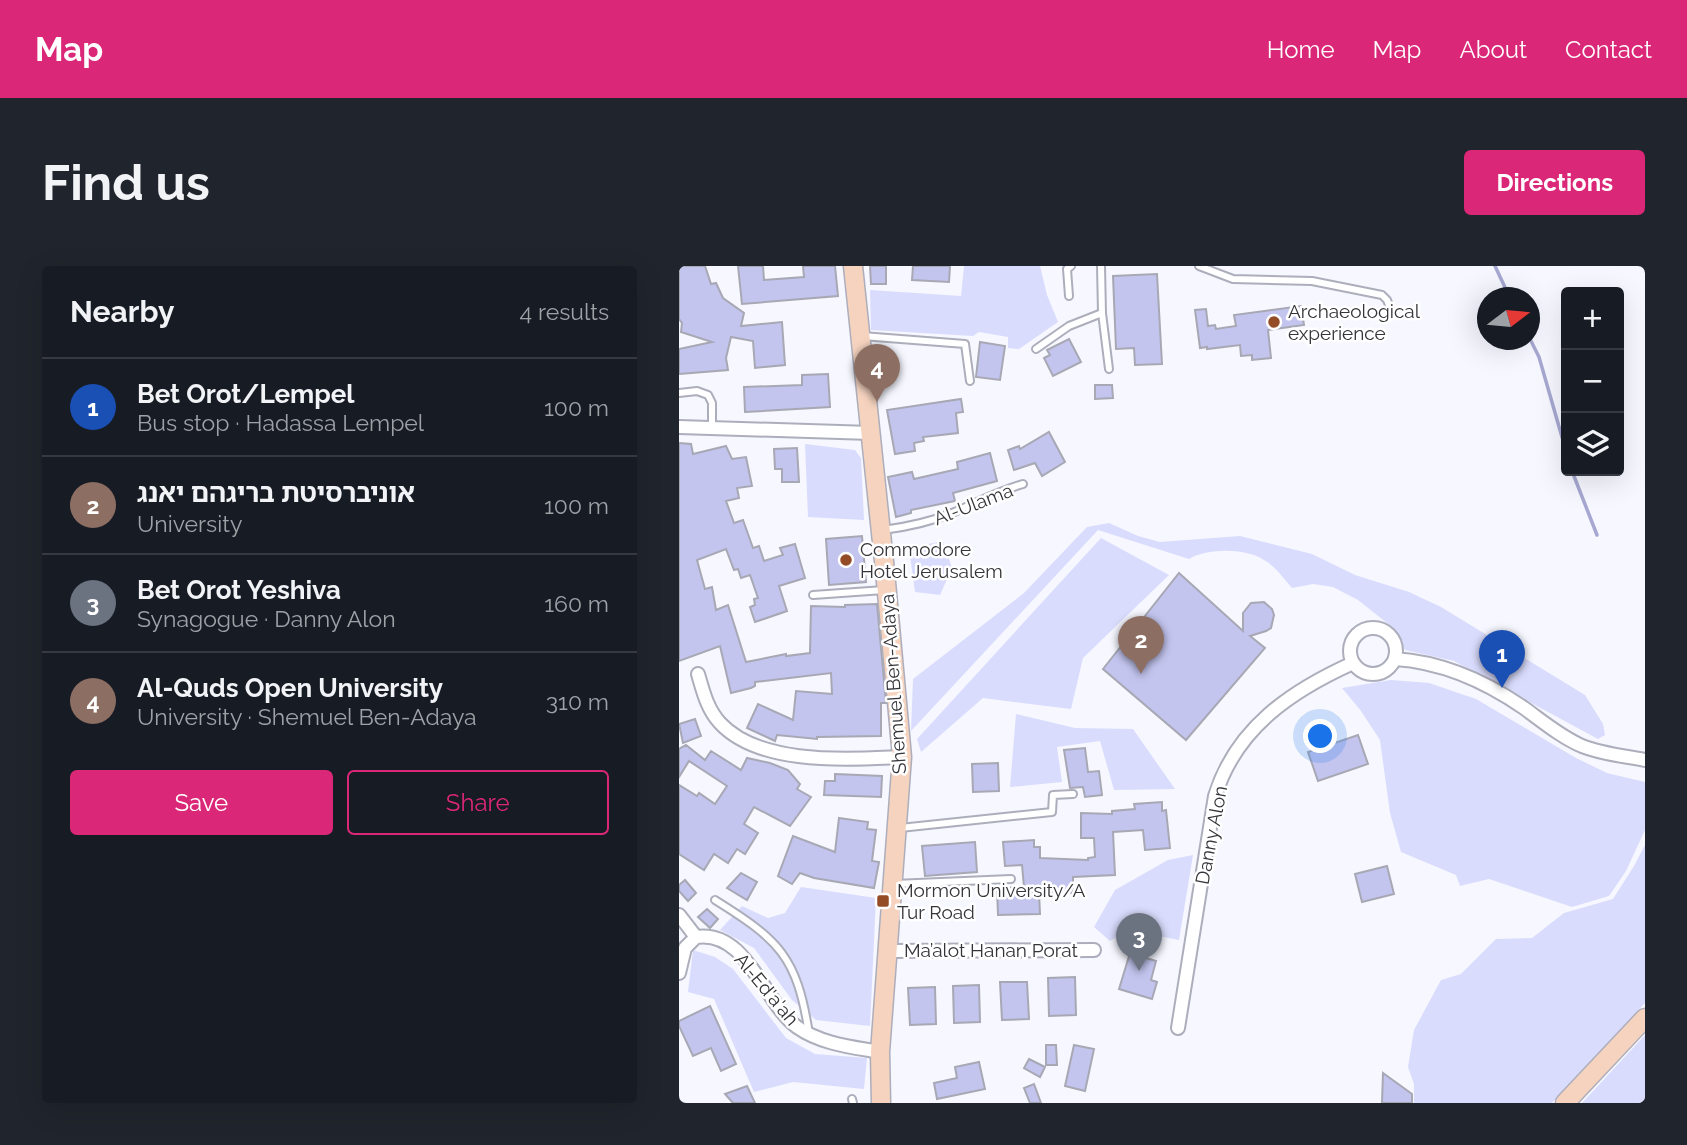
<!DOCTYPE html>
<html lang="en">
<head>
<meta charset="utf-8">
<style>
	body { margin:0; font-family:Raleway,"Noto Sans Hebrew",sans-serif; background:#20242c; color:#f1f3f6 }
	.controls { position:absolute; right:21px; top:21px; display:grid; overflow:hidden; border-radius:7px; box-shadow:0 7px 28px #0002 }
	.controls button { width:63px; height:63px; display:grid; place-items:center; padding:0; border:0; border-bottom:2px solid #363941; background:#171b24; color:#f1f3f6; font:35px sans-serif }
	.compass { position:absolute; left:798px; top:21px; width:63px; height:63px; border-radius:50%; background:#171b24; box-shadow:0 7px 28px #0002; rotate:74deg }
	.you { position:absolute; left:642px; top:471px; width:24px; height:24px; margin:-18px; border:5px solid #fff; border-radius:50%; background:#1a73e8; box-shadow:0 0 0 10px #1a73e833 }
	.badge { display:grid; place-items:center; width:46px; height:46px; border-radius:50%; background:#db2777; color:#fff; font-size:23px; font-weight:700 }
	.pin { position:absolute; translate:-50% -58px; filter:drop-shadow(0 2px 4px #0008) }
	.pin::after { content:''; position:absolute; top:37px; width:24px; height:21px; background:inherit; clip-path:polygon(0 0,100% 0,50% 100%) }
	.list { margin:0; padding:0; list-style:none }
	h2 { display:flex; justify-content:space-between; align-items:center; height:91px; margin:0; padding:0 28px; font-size:30px }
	h2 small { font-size:23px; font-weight:400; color:#9ea1a6 }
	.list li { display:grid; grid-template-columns:46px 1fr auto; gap:21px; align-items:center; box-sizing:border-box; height:98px; padding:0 28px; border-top:2px solid #363941 }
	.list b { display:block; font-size:26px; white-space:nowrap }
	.list p { margin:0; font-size:23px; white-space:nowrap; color:#9ea1a6 }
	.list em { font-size:23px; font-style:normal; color:#9ea1a6 }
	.actions { display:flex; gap:14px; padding:21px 28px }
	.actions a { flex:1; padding:16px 0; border:2px solid #db2777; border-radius:7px; text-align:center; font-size:24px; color:#db2777 }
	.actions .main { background:#db2777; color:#fff }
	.icon { flex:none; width:38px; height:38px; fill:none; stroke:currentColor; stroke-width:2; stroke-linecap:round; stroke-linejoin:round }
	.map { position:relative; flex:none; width:966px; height:837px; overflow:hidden; border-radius:7px }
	header { display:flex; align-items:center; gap:42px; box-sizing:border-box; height:98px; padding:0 35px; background:#db2777; color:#fff }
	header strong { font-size:33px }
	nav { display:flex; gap:38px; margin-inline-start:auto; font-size:24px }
	.intro { display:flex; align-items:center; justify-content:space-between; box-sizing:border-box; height:168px; padding:0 42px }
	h1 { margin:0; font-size:49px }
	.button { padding:18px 32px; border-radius:7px; background:#db2777; color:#fff; font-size:24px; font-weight:700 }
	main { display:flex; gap:42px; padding:0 42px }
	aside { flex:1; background:#171b24; border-radius:7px; box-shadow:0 7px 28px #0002 }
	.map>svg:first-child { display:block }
</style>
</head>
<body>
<header>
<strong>Map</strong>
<nav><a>Home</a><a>Map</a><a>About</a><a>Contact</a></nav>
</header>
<div class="intro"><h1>Find us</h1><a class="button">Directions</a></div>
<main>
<aside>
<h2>Nearby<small>4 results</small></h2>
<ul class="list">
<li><span class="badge" style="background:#1a4fb4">1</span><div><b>Bet Orot/Lempel</b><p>Bus stop · Hadassa Lempel</p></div><em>100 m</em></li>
<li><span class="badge" style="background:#8d6e63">2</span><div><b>אוניברסיטת בריגהם יאנג</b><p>University</p></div><em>100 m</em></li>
<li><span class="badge" style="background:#6b7280">3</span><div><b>Bet Orot Yeshiva</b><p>Synagogue · Danny Alon</p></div><em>160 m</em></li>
<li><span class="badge" style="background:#8d6e63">4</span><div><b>Al-Quds Open University</b><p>University · Shemuel Ben-Adaya</p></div><em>310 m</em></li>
</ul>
<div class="actions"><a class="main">Save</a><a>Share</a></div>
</aside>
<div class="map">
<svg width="966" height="837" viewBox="0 0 966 837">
	<rect width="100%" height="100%" fill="#f6f7ff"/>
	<g fill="#dadcfd">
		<polygon points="285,0 361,0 368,29 379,56 340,83 329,82 329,71 300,66 294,70 192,64 191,24 282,30"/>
		<polygon points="126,178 176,184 182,192 185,254 129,251"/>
		<path d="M 430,257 L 459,270 L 481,276 L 561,270 L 633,288 L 676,309 L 730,326 L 762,341 L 906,429 L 924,458 L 926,469 L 919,473 L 775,395 L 726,384 L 713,361 L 679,334 L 654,321 L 634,318 L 613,322 C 605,313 596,300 585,294 C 566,282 529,282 510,293 L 419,264 L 232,465 L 234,413 L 345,327 L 408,261 Z"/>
		<polygon points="422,272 490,309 404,392 392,443 304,432 242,486 238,473"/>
		<polygon points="264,275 273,302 261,329 236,326 230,282"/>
		<polygon points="712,414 750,417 797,433 897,492 928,507 966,516 966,564 947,605 930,630 893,641 810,613 781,620 777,609 722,586 711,547 701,474 682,445 663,422"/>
		<polygon points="337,448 396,462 454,463 496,523 435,524 421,475 378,481 383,516 331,521"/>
		<polygon points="966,579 966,737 873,837 735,837 735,818 729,801 735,764 762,714 782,708 817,673 853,672 885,647 934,633 955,600"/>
		<polygon points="514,589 500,674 448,664 431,675 415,661 436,624 489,594"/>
		<polygon points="122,621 197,632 191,760 137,754 113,734 75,682 41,664 63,640 89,652 106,647"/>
		<polygon points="14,684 36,691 54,703 107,772 136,788 188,792 185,823 114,816 75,826 35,733 9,726"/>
		<polygon points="966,769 966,837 903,837"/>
	</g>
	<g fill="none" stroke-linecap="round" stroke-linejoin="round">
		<g stroke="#a6a8d1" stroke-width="3.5">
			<polyline points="816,0 831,32"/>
			<polyline points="850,71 860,91 887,185"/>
			<polyline points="893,205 918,269"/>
		</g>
	</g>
	<g fill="#c3c5ef" stroke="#a7a8b4" stroke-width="2">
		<polygon points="0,0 26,0 32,18 37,17 44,32 65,47 62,60 103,56 106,99 76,102 74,75 52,71 47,92 49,104 0,108 0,83 33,76 2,66 3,57 0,53"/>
		<polygon points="59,0 84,0 85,14 125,11 124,0 156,0 159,30 63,38"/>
		<polygon points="191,0 207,0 207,18 192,18"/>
		<polygon points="234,0 271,0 270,16 233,14"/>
		<polygon points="478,8 483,98 456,99 455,82 437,83 434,10"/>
		<polygon points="622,40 625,59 589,64 592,92 573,94 573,89 562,90 561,79 528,83 528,81 521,82 516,44 527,43 529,60 536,59 537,63 557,60 555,49"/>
		<polygon points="390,73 402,96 374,110 365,92 371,89 368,84"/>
		<polygon points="301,76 326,80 321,114 297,111"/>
		<polygon points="149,108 151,141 66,146 65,121 123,119 123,109"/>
		<polygon points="416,119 433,119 434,132 416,133"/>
		<polygon points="282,133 284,146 277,147 279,167 244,171 245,175 235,177 236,185 216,188 208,144"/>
		<polygon points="370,166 386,196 363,210 356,197 335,204 329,184 340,180 341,183"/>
		<polygon points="0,177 12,178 14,188 47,180 53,193 67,191 73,220 58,222 60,232 47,235 55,257 64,254 74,282 80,280 85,295 104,289 101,282 116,278 126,312 100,320 108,345 76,356 71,341 76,339 75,333 79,332 71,309 62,312 59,303 55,304 47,283 18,294 26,323 33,321 37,344 49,339 67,396 107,388 107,390 131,387 132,340 166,341 166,339 198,338 207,437 202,437 202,470 138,471 138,473 98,469 96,475 68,462 79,438 114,454 117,425 153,428 152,407 76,416 76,420 72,422 52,427 41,380 0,395"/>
		<polygon points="118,182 120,216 103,216 103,203 96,203 95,183"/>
		<polygon points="311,187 318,215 274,227 276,235 232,244 232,247 217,251 209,211 233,206 235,213 279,203 278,196"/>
		<polygon points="183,270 187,316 150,319 147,273"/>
		<polygon points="500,307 564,365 564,347 572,337 585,336 593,343 595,349 592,362 587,365 571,370 586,382 507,474 424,403"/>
		<polygon points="16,453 22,470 4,477 0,458"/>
		<polygon points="679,469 689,498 639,515 629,486"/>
		<polygon points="7,479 26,494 32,485 62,504 68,492 91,497 109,504 121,518 118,523 132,531 111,560 75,541 65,558 79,567 66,588 58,583 49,597 35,588 25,604 0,588 0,519 18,530 20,527 36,538 48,520 10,495 0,511 0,483"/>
		<polygon points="406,482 409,506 420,505 423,529 406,531 404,521 391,522 385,484"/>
		<polygon points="319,497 320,525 294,526 293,498"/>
		<polygon points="156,508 203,510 202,531 145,529 146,515 156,515"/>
		<polygon points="483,536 483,545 487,544 491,582 466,584 464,564 434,566 436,609 394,611 394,627 360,626 361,648 319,649 318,622 345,621 343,599 326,600 324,576 355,574 355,581 361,581 361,592 409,594 409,592 416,591 415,572 402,572 402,547 433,548 433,545 456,543 455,538"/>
		<polygon points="160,552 189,556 188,563 197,564 193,595 200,596 195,622 135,612 121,607 113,618 99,610 114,570 156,586"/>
		<polygon points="296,576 298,606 246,610 243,580"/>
		<polygon points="708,600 715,628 683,636 676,608"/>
		<polygon points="62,607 78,616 68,634 48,622"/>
		<polygon points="6,614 17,627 9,635 0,625 0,619"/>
		<polygon points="28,643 39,653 31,662 19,651"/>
		<polygon points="451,687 477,695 472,714 478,716 473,733 440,723"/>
		<polygon points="396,711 397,749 370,750 369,712"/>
		<polygon points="321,716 348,716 350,753 323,754"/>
		<polygon points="300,719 301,756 275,757 274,720"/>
		<polygon points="256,721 257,758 231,759 229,722"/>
		<polygon points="31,740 57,798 42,805 32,782 14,790 0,760 0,755"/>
		<polygon points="367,779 377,779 378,799 367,799"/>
		<polygon points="395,779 415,783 406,825 386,820"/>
		<polygon points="350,793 366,801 361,811 345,802"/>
		<polygon points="300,796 306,823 258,833 255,817 278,812 276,801"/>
		<polygon points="704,807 733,828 733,837 703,837"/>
		<polygon points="355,818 362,837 351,837 345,822"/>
		<polygon points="68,820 76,837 54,837 46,828"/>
	</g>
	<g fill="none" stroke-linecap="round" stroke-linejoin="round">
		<defs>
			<g id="lane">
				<polyline points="422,0 423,47 430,103"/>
				<polyline points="520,0 554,13 633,15 703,29 708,34 713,47"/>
				<polyline points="390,30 388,3 392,0"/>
				<polyline points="183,70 286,78 291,115"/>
				<polyline points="357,83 390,60 423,47"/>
				<polyline points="0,127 18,125 29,129 33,137 33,162"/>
				<path d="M 204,264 C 227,261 251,256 273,247 C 297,237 319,225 344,218"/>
				<polyline points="134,329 205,324"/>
				<polyline points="221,562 373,546 374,529 394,528"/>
				<polyline points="215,618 332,613"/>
				<path d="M 36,634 C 100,674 118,690 130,768"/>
				<polyline points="173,833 174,837"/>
			</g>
			<g id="street">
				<polyline points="0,161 192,167"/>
				<circle cx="694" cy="385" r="23"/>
				<path d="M 716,393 C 763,396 806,415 845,442 C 863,455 882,471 903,480 C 923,488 945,490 966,494"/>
				<path d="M 19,408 C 24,425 28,443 41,457 C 81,500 169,493 223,491"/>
				<polyline points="0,649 17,671"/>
				<polyline points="209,685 415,684"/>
				<path d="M 0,707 L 6,682 L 17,671 C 68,663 85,737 118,761 C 142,778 173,781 201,786"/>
				<path d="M 499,762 L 536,530 C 557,462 612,425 674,397"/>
			</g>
			<g id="secondary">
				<polyline points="174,0 206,305 223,491 201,786 202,837"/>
				<polyline points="886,837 966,752"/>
			</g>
		</defs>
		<use href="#lane" stroke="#adaebb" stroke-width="10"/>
		<use href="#street" stroke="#adaebb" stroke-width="16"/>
		<use href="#secondary" stroke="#adaebb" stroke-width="21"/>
		<use href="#lane" stroke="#fff" stroke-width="6"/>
		<use href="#street" stroke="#fff" stroke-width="12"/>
		<use href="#secondary" stroke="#f5d3bf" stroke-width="18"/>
	</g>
	<g fill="#934c26" stroke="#fff" stroke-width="2.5">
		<circle cx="595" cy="56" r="7"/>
		<circle cx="167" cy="294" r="7"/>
		<rect x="197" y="628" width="14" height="14" rx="3.5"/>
	</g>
	<g text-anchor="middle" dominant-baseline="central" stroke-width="5" stroke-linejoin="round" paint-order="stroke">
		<g font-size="19" fill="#343439" stroke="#fff" text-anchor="start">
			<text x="609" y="45">Archaeological<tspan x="609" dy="22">experience</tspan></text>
			<text x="181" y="283">Commodore<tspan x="181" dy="22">Hotel Jerusalem</tspan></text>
			<text x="218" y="624">Mormon University/A<tspan x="218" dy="22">Tur Road</tspan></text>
		</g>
		<g font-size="19" fill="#343439" stroke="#fff">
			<text transform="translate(294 238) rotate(-21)">Al-Ulama</text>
			<text transform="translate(214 418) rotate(-94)">Shemuel Ben-Adaya</text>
			<text transform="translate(532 569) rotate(-79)">Danny Alon</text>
			<text x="312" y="684">Ma’alot Hanan Porat</text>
			<text transform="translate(88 723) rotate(50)">Al-Ed'a'ah</text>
		</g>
	</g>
</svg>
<div class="controls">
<button>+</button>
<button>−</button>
<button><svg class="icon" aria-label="layers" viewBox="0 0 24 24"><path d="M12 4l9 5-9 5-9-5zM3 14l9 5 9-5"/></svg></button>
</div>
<svg class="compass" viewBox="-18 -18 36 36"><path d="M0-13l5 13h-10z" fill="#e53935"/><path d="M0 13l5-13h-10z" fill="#9ea1a6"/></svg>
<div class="you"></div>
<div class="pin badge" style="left:823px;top:422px;background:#1a4fb4">1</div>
<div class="pin badge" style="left:462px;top:408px;background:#8d6e63">2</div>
<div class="pin badge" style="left:460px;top:705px;background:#6b7280">3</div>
<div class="pin badge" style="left:198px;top:136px;background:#8d6e63">4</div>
</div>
</main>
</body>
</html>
